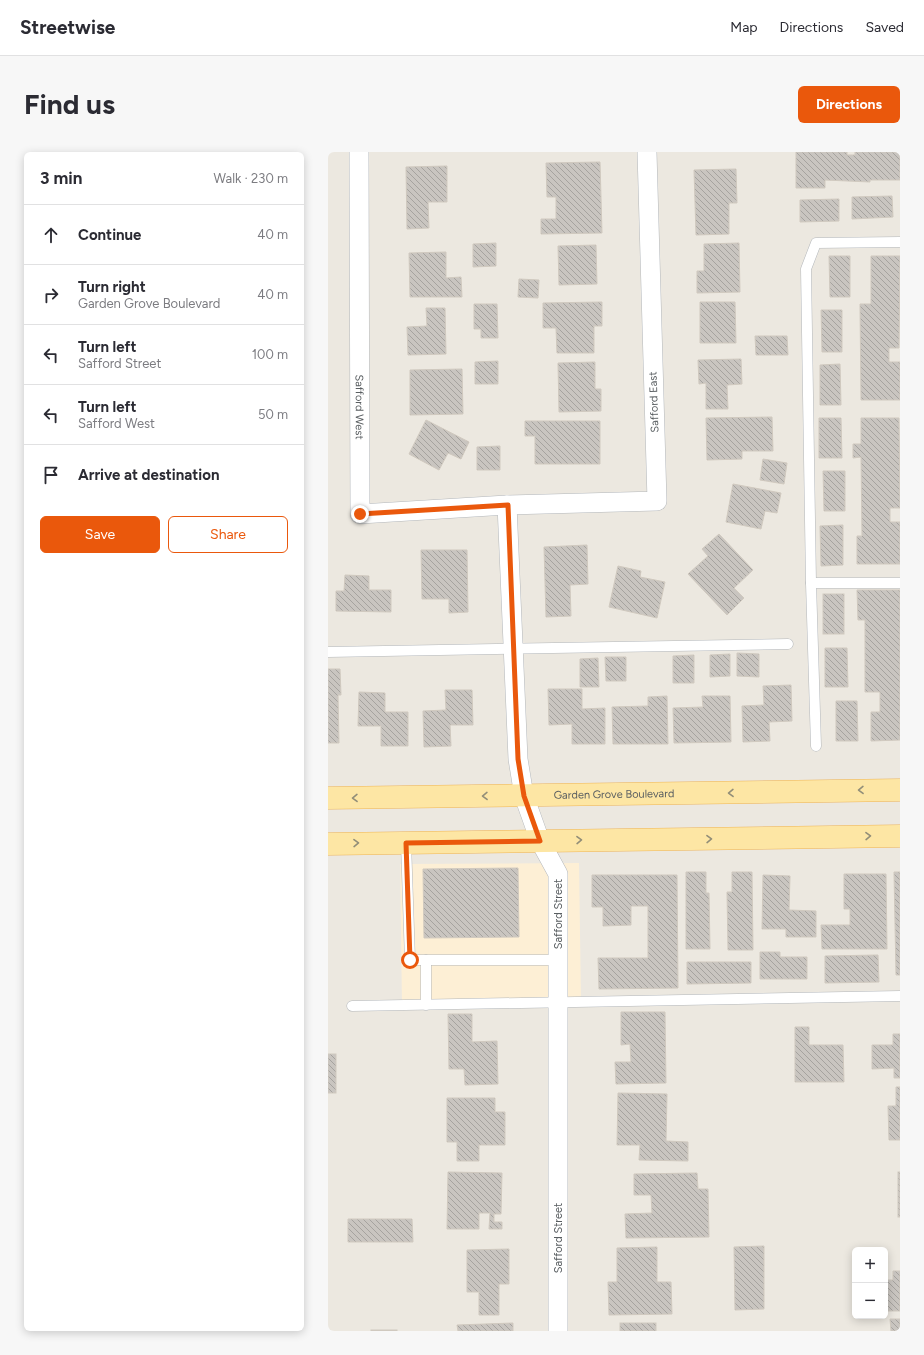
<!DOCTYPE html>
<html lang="en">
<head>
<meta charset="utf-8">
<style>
	body { margin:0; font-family:Figtree,sans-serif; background:#f7f7f7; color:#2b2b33 }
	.controls { position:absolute; right:12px; bottom:12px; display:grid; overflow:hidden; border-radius:6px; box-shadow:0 2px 10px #0003 }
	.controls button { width:36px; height:36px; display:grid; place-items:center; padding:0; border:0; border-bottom:1px solid #e1e1e2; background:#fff; color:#2b2b33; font:20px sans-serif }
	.stop { position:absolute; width:12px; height:12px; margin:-9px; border:3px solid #ea580c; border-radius:50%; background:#fff }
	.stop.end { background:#ea580c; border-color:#fff; box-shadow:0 1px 4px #0008 }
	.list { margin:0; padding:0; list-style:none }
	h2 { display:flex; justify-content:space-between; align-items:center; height:52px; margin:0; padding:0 16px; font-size:17px }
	h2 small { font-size:13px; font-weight:400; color:#7c7c81 }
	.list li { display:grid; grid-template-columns:26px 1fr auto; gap:12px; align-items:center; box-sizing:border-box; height:60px; padding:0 16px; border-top:1px solid #e1e1e2 }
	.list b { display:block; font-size:15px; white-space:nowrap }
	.list p { margin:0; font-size:13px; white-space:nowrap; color:#7c7c81 }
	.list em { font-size:13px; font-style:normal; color:#7c7c81 }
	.actions { display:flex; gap:8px; padding:12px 16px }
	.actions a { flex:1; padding:9px 0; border:1px solid #ea580c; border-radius:6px; text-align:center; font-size:14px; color:#ea580c }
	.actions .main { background:#ea580c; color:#fff }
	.icon { flex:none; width:22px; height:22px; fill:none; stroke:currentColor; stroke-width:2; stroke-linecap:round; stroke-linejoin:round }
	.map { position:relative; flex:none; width:572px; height:1179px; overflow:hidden; border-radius:6px }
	header { display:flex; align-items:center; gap:24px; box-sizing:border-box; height:56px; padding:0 20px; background:#fff; border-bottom:1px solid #e1e1e2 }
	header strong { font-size:19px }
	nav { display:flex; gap:22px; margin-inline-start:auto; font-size:14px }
	.intro { display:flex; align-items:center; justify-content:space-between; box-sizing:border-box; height:96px; padding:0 24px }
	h1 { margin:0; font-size:28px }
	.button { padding:10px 18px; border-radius:6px; background:#ea580c; color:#fff; font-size:14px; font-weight:700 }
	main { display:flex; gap:24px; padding:0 24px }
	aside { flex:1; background:#fff; border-radius:6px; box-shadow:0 2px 10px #0003 }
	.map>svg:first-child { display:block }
</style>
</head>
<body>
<header>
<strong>Streetwise</strong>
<nav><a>Map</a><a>Directions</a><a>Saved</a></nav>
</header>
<div class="intro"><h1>Find us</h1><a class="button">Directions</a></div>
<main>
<aside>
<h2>3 min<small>Walk · 230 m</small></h2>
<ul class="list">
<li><svg class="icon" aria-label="ahead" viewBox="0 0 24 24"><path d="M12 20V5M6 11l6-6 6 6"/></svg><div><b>Continue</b></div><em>40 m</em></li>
<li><svg class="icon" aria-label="right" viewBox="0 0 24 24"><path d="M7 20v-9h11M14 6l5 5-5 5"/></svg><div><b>Turn right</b><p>Garden Grove Boulevard</p></div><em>40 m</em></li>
<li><svg class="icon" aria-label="left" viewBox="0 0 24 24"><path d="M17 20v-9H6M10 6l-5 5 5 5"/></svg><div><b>Turn left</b><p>Safford Street</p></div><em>100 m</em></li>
<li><svg class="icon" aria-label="left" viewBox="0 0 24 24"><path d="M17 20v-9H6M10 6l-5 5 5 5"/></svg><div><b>Turn left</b><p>Safford West</p></div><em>50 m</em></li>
<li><svg class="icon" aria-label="arrive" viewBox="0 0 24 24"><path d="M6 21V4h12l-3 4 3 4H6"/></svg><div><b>Arrive at destination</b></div></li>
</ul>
<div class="actions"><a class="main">Save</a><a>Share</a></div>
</aside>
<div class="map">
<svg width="572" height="1179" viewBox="0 0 572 1179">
	<defs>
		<pattern id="building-back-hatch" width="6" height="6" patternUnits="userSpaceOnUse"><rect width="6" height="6" fill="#c9c5c0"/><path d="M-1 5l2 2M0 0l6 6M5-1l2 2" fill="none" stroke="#a6a39f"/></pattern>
	</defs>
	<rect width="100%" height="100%" fill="#ece8e0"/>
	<polygon fill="#fdefd5" points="251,711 253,851 74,853 72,712"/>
	<g fill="url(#building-back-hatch)" stroke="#d0c9bf">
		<polygon points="468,0 519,0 519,3 527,3 527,0 572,0 572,28 542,28 542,30 497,28 497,36 468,36"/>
		<polygon points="272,10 274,81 213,82 213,67 228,67 228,45 219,45 218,11"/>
		<polygon points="119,14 119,50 100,50 101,76 79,77 78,15"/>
		<polygon points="408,17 409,51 401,51 401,82 368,83 366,18"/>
		<polygon points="564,44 565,65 524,67 524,45"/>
		<polygon points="511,47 511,69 472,70 472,48"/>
		<polygon points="168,91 168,114 145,115 145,92"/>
		<polygon points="411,91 412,140 369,141 369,119 376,119 376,92"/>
		<polygon points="268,93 269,132 231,133 230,94"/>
		<polygon points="118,100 118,126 133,125 134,145 82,145 81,101"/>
		<polygon points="501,104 522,104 522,145 502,145"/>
		<polygon points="543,104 572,104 571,196 561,196 561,210 572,210 572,248 533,248 532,152 543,152"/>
		<polygon points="191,127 211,128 210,146 190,145"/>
		<polygon points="274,150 274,174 266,174 266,201 229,201 228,176 215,176 215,151"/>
		<polygon points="372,150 407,150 408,191 372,191"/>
		<polygon points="146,152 169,152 170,186 153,186 153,177 146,177"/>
		<polygon points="98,156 117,156 118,202 80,203 79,175 99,174"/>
		<polygon points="493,158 514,158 514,200 494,200"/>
		<polygon points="427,184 459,184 460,203 428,203"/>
		<polygon points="413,207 414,232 399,233 400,257 378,257 378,231 371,232 370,208"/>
		<polygon points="170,209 170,232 147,232 147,210"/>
		<polygon points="267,210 267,237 273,237 273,259 231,260 230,211"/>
		<polygon points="512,212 513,253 492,253 492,213"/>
		<polygon points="134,217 135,262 82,263 82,218"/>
		<polygon points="444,265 445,299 414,299 414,307 379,308 378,266"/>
		<polygon points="491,266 513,266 514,306 491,306"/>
		<polygon points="533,266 571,266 572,356 562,356 562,370 572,370 572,412 529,412 529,384 534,384 533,305 525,306 525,292 533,292"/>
		<polygon points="98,268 141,290 133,307 120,301 111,318 81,302"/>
		<polygon points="197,269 272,269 272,312 207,312 207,284 197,284"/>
		<polygon points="172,294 172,318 149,318 149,295"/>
		<polygon points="435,307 459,311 456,332 432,328"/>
		<polygon points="495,319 517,319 517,359 496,359"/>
		<polygon points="405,332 453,341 449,361 437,359 433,377 398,370"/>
		<polygon points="515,373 515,413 493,414 492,374"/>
		<polygon points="391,382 425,418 406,436 416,446 399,463 360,422 380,404 374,397"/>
		<polygon points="259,393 260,432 242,433 243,464 218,465 216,395"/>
		<polygon points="93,398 139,398 140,460 121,461 121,447 94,447"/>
		<polygon points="290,414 313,419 312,425 337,430 329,466 281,455"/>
		<polygon points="17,423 41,424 41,438 63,438 63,460 8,459 8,439 16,439"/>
		<polygon points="529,438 572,438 572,588 543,589 543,560 552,560 552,540 537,540 537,468 530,468"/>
		<rect x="495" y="442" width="21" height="40"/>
		<polygon points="497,496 519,496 520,535 497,535"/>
		<polygon points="409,501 431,502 431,525 409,524"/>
		<polygon points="402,502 402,524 382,525 382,503"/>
		<polygon points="366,503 366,531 345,531 345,504"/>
		<polygon points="277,505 298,505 298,529 278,529"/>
		<polygon points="270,506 271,535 252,535 252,507"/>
		<polygon points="0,517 12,517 13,543 10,543 11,591 0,591"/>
		<polygon points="463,533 464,569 441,570 442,589 415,590 414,554 436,553 435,534"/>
		<polygon points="220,537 254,537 254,557 277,556 277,592 244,592 244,572 221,573"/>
		<polygon points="117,538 144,538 145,573 122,573 123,594 96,595 95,559 118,558"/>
		<polygon points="31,540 57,541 57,560 80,560 80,594 53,594 53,574 30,574"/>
		<polygon points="339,544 340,592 285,592 284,555 320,554 320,545"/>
		<polygon points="374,544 402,544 403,590 346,591 345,556 375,555"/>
		<polygon points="508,549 529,549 530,589 508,589"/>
		<polygon points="190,716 191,785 96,786 95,717"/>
		<polygon points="358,720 378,720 378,741 381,741 382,797 358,797"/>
		<polygon points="404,720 424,720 425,798 400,798 399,740 404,740"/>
		<polygon points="566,720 572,720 572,823 568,823"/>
		<polygon points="516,722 558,722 559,797 494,797 493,773 522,773 522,757 516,757"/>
		<polygon points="264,723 349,723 350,836 271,837 270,806 320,806 320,754 303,754 303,773 275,774 275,755 264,755"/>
		<polygon points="435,723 462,724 461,758 488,759 488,785 458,785 458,777 434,777"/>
		<polygon points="432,800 452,800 452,805 479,805 479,827 432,827"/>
		<polygon points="550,803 551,830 497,831 497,804"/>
		<polygon points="359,810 423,810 423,831 359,832"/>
		<polygon points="293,860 337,860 338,931 288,932 287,910 303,910 302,892 293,893"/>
		<polygon points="120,862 144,862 144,890 169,889 170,932 137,933 136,917 121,917"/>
		<polygon points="467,875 481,875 481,893 515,893 516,930 467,930"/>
		<polygon points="565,882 572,882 572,926 566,926 566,916 544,917 544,893 565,893"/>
		<rect x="0" y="902" width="8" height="39"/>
		<polygon points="568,935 572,935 572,988 561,988 560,954 568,954"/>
		<polygon points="290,941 339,942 338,989 360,990 360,1009 311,1008 312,993 289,993"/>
		<polygon points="119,946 167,946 167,960 177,960 177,993 151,993 151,1009 129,1009 129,990 119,990"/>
		<polygon points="120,1020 174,1021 173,1062 166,1062 166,1070 174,1070 174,1077 161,1077 162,1061 151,1061 151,1077 119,1077"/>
		<rect x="570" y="1020" width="2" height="45"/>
		<polygon points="369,1021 370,1037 380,1037 381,1085 298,1086 297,1062 324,1061 323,1043 306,1043 306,1022"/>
		<polygon points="20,1067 84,1067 85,1090 20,1090"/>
		<polygon points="436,1094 436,1157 407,1158 406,1095"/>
		<polygon points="329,1095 329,1130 343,1130 344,1162 281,1163 280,1130 289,1130 289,1096"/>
		<polygon points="181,1097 181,1132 171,1132 171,1163 151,1163 151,1140 139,1140 139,1098"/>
		<polygon points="565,1119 572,1119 572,1159 557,1159 557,1128 565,1128"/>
		<polygon points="562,1167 572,1167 572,1179 563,1179"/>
		<polygon points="185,1171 185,1179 130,1179 129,1173"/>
		<rect x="292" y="1171" width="36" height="8"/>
		<rect x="43" y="1178" width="26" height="1"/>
	</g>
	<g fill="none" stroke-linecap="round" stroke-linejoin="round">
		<defs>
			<g id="service">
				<polyline points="483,431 572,431"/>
				<polyline points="0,500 460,492"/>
				<polyline points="488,594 483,431 478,117 488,91 572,90"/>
				<polyline points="78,691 82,808 230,808"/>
				<polyline points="98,808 98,853"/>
				<polyline points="24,854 572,844"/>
			</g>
			<g id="minor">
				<path id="s1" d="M 31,0 L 32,362 L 179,353 L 329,349 L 319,0"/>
				<polyline points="179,353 190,607 196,644 212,689 230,722 230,1179"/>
			</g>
			<g id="primary">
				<path id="s2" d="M 0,646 L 572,638"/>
				<polyline points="0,692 572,684"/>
			</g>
		</defs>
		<use href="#service" stroke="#b3b7bb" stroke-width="11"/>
		<use href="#minor" stroke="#b3b7bb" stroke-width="20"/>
		<use href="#primary" stroke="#eeb457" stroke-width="23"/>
		<use href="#service" stroke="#fff" stroke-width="10"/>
		<use href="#minor" stroke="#fff" stroke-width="19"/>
		<use href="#primary" stroke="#fde6a4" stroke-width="22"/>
	</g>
	<defs><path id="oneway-chevron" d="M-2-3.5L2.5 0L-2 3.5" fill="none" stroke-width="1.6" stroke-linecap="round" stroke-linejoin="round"/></defs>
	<g stroke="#928e78">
		<use href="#oneway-chevron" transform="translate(533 638) rotate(179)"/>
		<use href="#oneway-chevron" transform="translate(403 641) rotate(179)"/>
		<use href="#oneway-chevron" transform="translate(157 644) rotate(179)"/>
		<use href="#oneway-chevron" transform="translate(27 646) rotate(179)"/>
		<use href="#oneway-chevron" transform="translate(540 684) rotate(-1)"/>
		<use href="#oneway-chevron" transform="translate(381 687) rotate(-1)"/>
		<use href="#oneway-chevron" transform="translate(251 688) rotate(-1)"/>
		<use href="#oneway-chevron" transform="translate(28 691) rotate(-1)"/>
	</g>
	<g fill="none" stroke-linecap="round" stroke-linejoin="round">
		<polyline stroke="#ea580c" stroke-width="5" points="32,362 180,353 190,607 196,644 212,689 78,691 82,808"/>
	</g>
	<g text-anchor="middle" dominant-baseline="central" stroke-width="3" stroke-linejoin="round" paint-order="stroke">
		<g font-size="11" fill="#595e61" stroke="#fff">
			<text transform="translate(326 250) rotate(-92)">Safford East</text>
			<text stroke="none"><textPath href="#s1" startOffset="255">Safford West</textPath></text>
			<text stroke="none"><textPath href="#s2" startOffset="286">Garden Grove Boulevard</textPath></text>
			<text transform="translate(230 762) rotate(-90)">Safford Street</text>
			<text transform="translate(230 1086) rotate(-90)">Safford Street</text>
		</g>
	</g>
</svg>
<div class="controls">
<button>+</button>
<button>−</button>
</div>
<div class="stop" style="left:82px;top:808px"></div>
<div class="stop end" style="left:32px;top:362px"></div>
</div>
</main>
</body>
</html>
